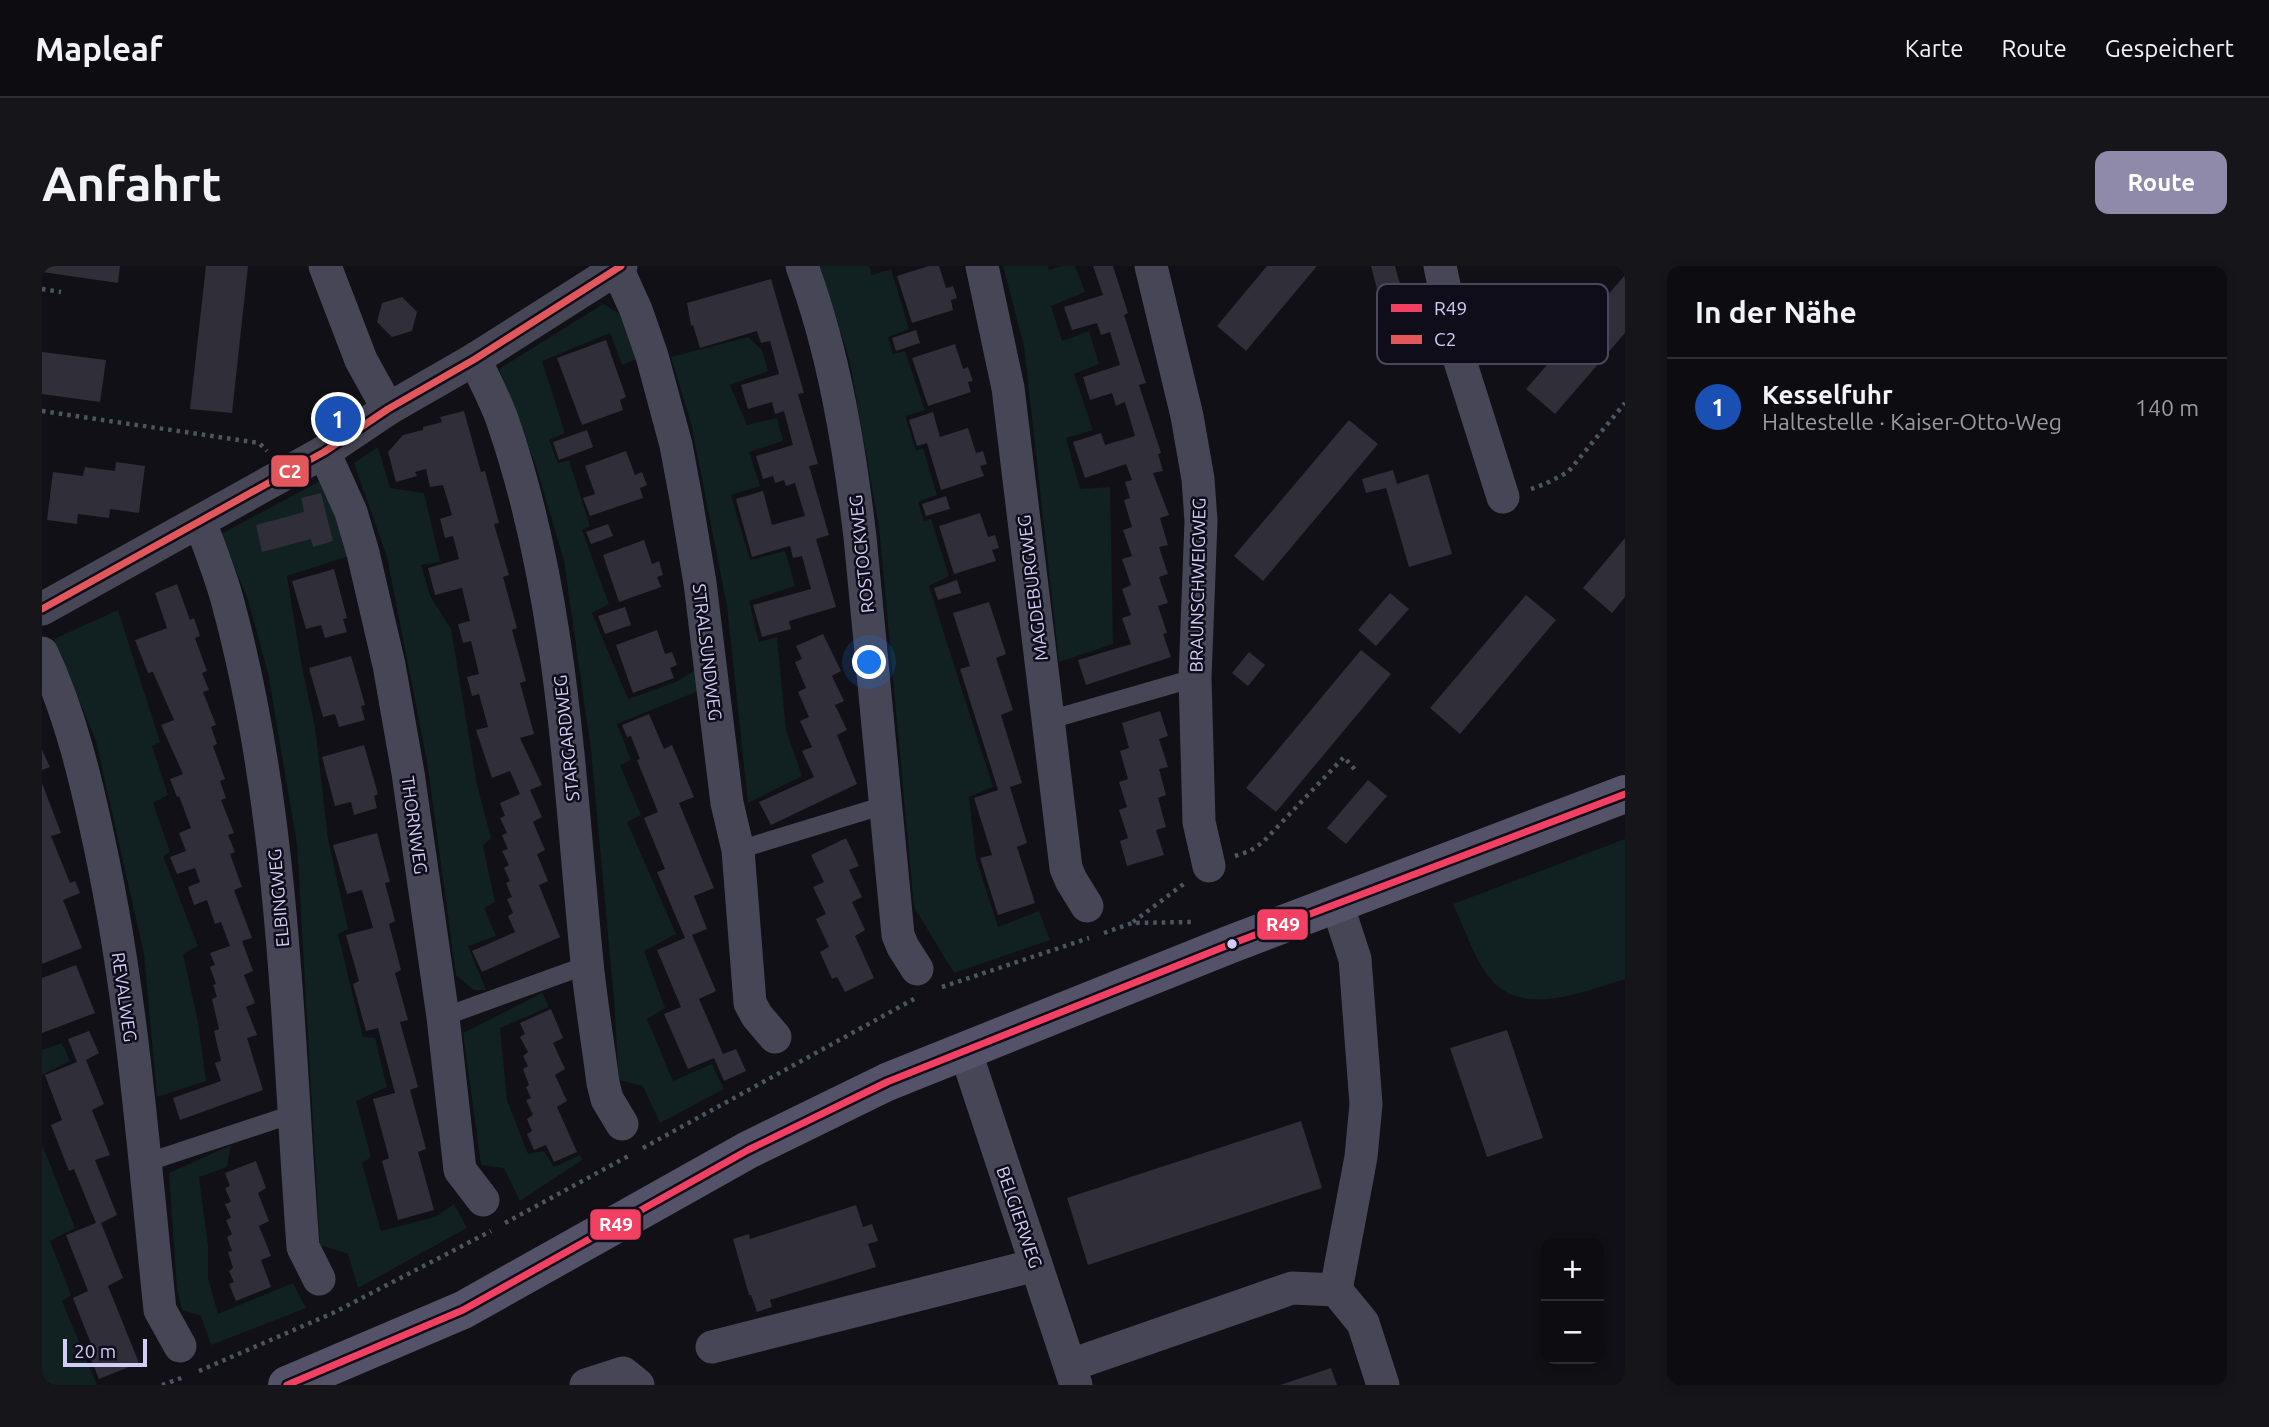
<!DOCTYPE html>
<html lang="de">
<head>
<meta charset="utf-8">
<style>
	body { margin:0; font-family:Ubuntu,sans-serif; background:#161519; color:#f1f3f6 }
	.controls { position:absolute; right:21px; bottom:21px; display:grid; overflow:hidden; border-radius:14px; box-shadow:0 4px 10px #0003 }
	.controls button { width:63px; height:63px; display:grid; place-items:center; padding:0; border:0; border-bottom:2px solid #2d2c30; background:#0d0c10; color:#f1f3f6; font:35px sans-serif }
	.scale { position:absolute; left:21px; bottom:18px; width:84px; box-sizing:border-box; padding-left:7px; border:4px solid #d3ccf8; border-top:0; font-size:19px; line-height:24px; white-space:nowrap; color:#d3ccf8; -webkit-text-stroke:5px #0f0d19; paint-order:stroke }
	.you { position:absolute; left:828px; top:397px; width:24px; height:24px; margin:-18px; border:5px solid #fff; border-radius:50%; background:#1a73e8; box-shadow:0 0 0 10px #1a73e833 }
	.badge { display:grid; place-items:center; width:46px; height:46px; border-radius:50%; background:#8f8aa9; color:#fff; font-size:23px; font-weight:700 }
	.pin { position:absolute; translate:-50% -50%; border:4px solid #fff; box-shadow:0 2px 7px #0006 }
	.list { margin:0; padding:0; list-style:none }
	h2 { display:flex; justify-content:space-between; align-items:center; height:91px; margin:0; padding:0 28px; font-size:30px }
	h2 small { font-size:23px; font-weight:400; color:#9a9b9f }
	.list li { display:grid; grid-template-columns:46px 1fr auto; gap:21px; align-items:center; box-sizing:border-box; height:98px; padding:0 28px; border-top:2px solid #2d2c30 }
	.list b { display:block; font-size:26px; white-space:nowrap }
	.list p { margin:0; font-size:23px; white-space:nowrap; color:#9a9b9f }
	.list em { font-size:23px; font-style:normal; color:#9a9b9f }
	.map { position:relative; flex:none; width:1583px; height:1119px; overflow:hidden; border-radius:14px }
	header { display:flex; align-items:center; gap:42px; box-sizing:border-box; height:98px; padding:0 35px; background:#0d0c10; border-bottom:2px solid #2d2c30 }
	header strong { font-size:33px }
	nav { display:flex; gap:38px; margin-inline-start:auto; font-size:24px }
	.intro { display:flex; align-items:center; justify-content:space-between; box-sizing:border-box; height:168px; padding:0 42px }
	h1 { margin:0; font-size:49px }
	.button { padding:18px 32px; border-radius:14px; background:#8f8aa9; color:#fff; font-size:24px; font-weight:700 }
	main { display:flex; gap:42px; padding:0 42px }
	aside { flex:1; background:#0d0c10; border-radius:14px; box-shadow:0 4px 10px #0003 }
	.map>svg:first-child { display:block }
</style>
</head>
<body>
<header>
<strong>Mapleaf</strong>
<nav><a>Karte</a><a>Route</a><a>Gespeichert</a></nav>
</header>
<div class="intro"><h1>Anfahrt</h1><a class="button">Route</a></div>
<main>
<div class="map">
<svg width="1583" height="1119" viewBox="0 0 1583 1119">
	<rect width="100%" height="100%" fill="#111016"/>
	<g fill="#112020">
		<polygon points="778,0 827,0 830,9 849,3 867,63 846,71 851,88 863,85 883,144 863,150 874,185 881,182 895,229 876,236 882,255 889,253 907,310 887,320 951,521 927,531 934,592 956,661 997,645 1008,674 912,707 872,641 837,261 808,96"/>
		<polygon points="961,0 1006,0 1007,4 1019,0 1033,0 1043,26 1009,40 1020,75 1047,65 1057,98 1032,108 1051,164 1024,172 1038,223 1068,221 1071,378 1017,396 982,80"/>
		<polygon points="561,38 583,51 597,92 580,99 568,67 500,95 523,167 507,174 516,197 527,194 548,260 540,264 567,338 550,347 586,433 634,416 654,404 656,425 575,458 589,494 578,499 599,549 585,556 634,668 602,685 623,742 605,753 631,815 670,798 682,823 618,857 601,820 577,814 572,734 549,484 522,295 494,200 457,103"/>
		<polygon points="706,71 720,84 726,105 688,119 705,159 735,152 741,175 707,186 718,220 689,229 708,294 743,285 753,320 707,335 717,376 735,371 744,464 760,510 706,537 685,340 649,157 629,91"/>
		<polygon points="336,181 348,222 382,227 398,296 379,299 388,330 409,363 435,519 449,572 441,580 453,636 442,642 454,670 426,680 444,724 432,724 414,709 385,495 345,291 312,197"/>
		<polygon points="280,214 307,290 245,310 259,396 273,461 286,573 306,663 296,668 321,771 333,772 345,821 314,835 329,891 320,897 339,965 393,951 412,938 425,962 316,1022 306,988 278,979 255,578 226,407 206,334 179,268"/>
		<polygon points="76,344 118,476 110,480 126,529 111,537 128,586 121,590 156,680 141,688 156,756 164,815 115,831 102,688 54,475 12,373"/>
		<path d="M 1583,573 L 1583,713 C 1543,725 1478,753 1447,711 C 1433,694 1421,659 1411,638 Z"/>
		<polygon points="500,727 507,741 458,762 465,834 486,888 502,885 512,901 538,889 540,894 478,935 462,902 439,899 421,767"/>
		<polygon points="20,777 28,795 0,809 0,784"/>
		<polygon points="0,878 33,962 8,975 29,1029 20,1035 55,1119 0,1119"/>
		<polygon points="189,879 185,901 157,911 166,980 166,1012 176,1048 251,1017 264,1042 169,1079 159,1050 140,1044 135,1023 127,907"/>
	</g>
	<g fill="#2f2e39">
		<polygon points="0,0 78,0 76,17 0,6"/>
		<polygon points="164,0 206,0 190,147 148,143"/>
		<polygon points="887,0 897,0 904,22 911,20 915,32 909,34 911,44 870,57 855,10"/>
		<polygon points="1051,0 1071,0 1086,47 1082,49 1104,117 1097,119 1119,187 1116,188 1121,205 1111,207 1127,249 1118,252 1126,279 1117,281 1126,308 1117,311 1126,337 1116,340 1125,367 1121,368 1129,391 1044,419 1036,394 1089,378 1080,352 1089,349 1080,323 1089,319 1080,293 1090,290 1081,264 1090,261 1082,234 1088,232 1083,216 1090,214 1084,198 1043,212 1031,176 1059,167 1063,179 1093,170 1083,136 1074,140 1070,127 1048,134 1041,111 1078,99 1068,66 1059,69 1055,57 1030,64 1022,41 1061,29"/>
		<polygon points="1225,0 1275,0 1204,85 1175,60"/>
		<polygon points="1329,0 1353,0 1360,25 1337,31"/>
		<polygon points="1583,9 1583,67 1513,148 1484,123"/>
		<polygon points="729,13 762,127 756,128 776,198 767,200 787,269 774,273 794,341 747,355 749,363 720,371 711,339 769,323 760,290 751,292 748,280 710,291 694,233 721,225 730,259 763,250 753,217 744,220 742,214 733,217 731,210 721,213 714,190 751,179 742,145 733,148 730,136 706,143 699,119 737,108 728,75 719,77 715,65 658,82 651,59 649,60 645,37"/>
		<polygon points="360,31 375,46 370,65 350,71 335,56 340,37"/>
		<polygon points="874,64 878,77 854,85 850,72"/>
		<polygon points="564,74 584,131 578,134 581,144 540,159 515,92"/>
		<polygon points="913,78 921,103 926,101 931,115 926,116 929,126 886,140 870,92"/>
		<polygon points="0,86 64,94 58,136 0,128"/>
		<polygon points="422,145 439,206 443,205 457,257 452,258 467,309 461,311 475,362 470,364 484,415 478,417 492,468 478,472 500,519 488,524 500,551 491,556 503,584 495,588 506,615 497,619 518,671 440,706 430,685 473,666 466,650 471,647 465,633 470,631 464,617 468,615 462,602 467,599 460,585 466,583 460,569 465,567 458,552 463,550 458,537 478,528 468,505 450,512 434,464 446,461 437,428 430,430 425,411 437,408 429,375 421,377 416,358 428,355 420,322 393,329 386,302 417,293 411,270 403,272 398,253 410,249 401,219 388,221 384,203 373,206 375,210 354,216 346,186 361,169 381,164 381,161 400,156 398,151"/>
		<polygon points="891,146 898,171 926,162 934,187 941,185 945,198 938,200 942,210 899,224 885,177 875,180 867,154"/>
		<polygon points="1307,154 1336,178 1221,315 1192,290"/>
		<polygon points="545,164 551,181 517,194 511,176"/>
		<polygon points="584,185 593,209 600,206 605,219 598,222 601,232 548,250 541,232 553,228 543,200"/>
		<polygon points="74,196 103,200 97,247 68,243 67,252 36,248 35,258 5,254 11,206 41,210 43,201 73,205"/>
		<polygon points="1351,204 1355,218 1386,208 1410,288 1367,301 1344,222 1324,227 1320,213"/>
		<polygon points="279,227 291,275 271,281 269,273 220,286 214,259 262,246 259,232"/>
		<polygon points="904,230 908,243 884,250 880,238"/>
		<polygon points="938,247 946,271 953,269 957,282 950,284 954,295 912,308 897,260"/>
		<polygon points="566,258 571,270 549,278 544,266"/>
		<polygon points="1583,272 1583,331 1570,347 1541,322"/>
		<polygon points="602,274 610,298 617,295 621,309 615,311 619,321 577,336 561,289"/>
		<polygon points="292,303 305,352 301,353 305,366 283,372 279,359 264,363 250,315"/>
		<polygon points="915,314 919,327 896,334 892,322"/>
		<polygon points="135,318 148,354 152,352 158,370 153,372 165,405 160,407 167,424 161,426 174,459 169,461 175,478 171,480 183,513 178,515 184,532 179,534 192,567 186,569 193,586 188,588 200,621 192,624 210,672 200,675 211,705 202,709 213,737 204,741 215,769 205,772 221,824 138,854 131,832 179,815 173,797 179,795 172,765 177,763 170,733 175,731 171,719 174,718 168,701 173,699 168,687 188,680 179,656 173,658 165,634 152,639 146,621 158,616 153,602 135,608 128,591 144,585 137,567 149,562 137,530 135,531 128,513 141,508 119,459 132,454 111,406 106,407 93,374 125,362 113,327"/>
		<polygon points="1348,327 1367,343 1334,380 1316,364"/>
		<polygon points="1484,329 1514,354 1418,468 1388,442"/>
		<polygon points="947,336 964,388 954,392 971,444 959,449 980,517 968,521 985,577 975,581 993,637 956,649 938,592 950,589 932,532 956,524 918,403 928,400 911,347"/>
		<polygon points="583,341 589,359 563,368 556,350"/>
		<polygon points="615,364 623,388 630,386 635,399 628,402 632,412 591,427 574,379"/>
		<polygon points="781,368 799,405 790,410 802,435 793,439 805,464 795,469 815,518 729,559 717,536 772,511 760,485 770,481 758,455 767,451 756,426 764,422 753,396 760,393 754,380"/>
		<polygon points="1319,384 1349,408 1234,546 1204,522"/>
		<polygon points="1207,386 1223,399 1206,420 1190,407"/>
		<polygon points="309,390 323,439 319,440 323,454 297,461 293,448 281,451 267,402"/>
		<polygon points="1118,445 1126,470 1117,473 1126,501 1117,503 1124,529 1116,532 1124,561 1114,564 1122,589 1085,600 1078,575 1086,572 1077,544 1085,541 1077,516 1086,513 1078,485 1087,482 1080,457"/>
		<polygon points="607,448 622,483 630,479 652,531 637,537 672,622 652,630 665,663 650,669 674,725 657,733 681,788 694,783 704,805 682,815 672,792 646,803 622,748 639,741 615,684 643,672 615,606 623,603 602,552 616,546 595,494 598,493 589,470 585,471 580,459"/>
		<polygon points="322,479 336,528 332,530 335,542 312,549 309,536 293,540 280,491"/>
		<polygon points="0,484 8,501 0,504"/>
		<polygon points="1326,514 1345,530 1304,578 1285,562"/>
		<polygon points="0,517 19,567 9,570 28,617 33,615 38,627 21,634 40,682 0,698"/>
		<polygon points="335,567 348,616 343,617 353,655 347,658 359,704 353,707 366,754 358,756 376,821 368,824 384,883 376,886 392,944 356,954 340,895 347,892 331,833 353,827 336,762 324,765 311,718 317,715 304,669 331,662 320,624 305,628 291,579"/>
		<polygon points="804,572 817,600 807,604 820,631 810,636 823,664 813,670 832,712 803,726 795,711 790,713 778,686 787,681 774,653 784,648 771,621 782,616 769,589"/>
		<polygon points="34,699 53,747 0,767 0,712"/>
		<polygon points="509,743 521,772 511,777 523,803 513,809 525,835 515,841 535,886 512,896 504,879 492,884 485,868 490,865 485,853 491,849 484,834 489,832 484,821 487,819 481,803 486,800 481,790 486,786 478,771 483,768 478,757"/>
		<polygon points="1465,764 1501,872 1445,891 1408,782"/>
		<polygon points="47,765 57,787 44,794 62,838 50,844 68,889 53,894 75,949 59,957 81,1012 66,1020 97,1097 57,1113 48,1091 53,1088 31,1032 46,1025 24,969 54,957 32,903 27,905 9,859 20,854 3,809 35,796 26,773"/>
		<polygon points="1259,855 1280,922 1046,999 1025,932"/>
		<polygon points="214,895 224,922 216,927 227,955 217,960 229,990 219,994 229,1021 194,1035 187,1018 192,1016 187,1005 191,1002 186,986 190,985 185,971 190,968 184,954 189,952 183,938 189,936 183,922 188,920 183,907"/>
		<polygon points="814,939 821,961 830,958 836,975 826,978 834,1001 728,1034 730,1041 715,1046 709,1029 707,1029 691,973 707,968 708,973"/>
		<polygon points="1289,1102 1295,1119 1238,1119"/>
	</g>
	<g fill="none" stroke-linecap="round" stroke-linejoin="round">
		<g stroke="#4b5660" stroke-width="4.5" stroke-dasharray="3.5 5" stroke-linecap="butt">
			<polyline points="0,23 19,26"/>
			<polyline points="0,145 217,177 225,185"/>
			<polyline points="1489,223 1503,218 1526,206 1583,137"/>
			<polyline points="1193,590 1208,585 1221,576 1302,491 1314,505"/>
			<polyline points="1091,656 1143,617"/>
			<polyline points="1062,667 1090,657 1150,656"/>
			<polyline points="900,721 1047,672"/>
			<polyline points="601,882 872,733"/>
			<polyline points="463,957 590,888"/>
			<polyline points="157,1105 291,1047 449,965"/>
			<polyline points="120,1119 142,1111"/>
		</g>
		<g stroke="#474656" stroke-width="18">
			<polyline points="1007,454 1153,412"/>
			<polyline points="696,584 843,539"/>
			<polyline points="401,751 545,699"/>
			<polyline points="103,897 251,848"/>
		</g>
		<g stroke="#474656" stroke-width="33">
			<polyline points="283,0 319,94 346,143"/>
			<path d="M 760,0 C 792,87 807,179 818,271 L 856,669 L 861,681 L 875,703"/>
			<polyline points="940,0 966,122 1024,602 1029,614 1045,640"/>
			<polyline points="1109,0 1145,150 1156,213 1159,255 1153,412 1157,556 1167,600"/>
			<polyline points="1398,0 1418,95 1461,231"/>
			<polyline points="575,2 594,44 610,90 634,179 644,233 658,317 685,537 696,584 708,737 715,750 733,771"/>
			<path d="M 433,93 C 442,114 454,135 461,156 C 521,331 527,514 545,696 C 549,737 556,777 561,817 L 565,833 L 580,858"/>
			<polyline points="282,186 309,246 321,287 347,399 366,507 401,751 418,904 441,934"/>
			<path d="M 158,256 C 168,283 179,310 186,337 C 243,547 245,765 261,981 L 277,1013"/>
			<polyline points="0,343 282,186 346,143 433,93 579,0"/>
			<path d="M 0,387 C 29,449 45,518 59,585 C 91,736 102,891 118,1044 L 138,1080"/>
			<polyline points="923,784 1034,1119"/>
			<polyline points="1294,1024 1319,891 1324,838 1313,693 1295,638"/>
			<polyline points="670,1081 994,999"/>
			<polyline points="1029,1099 1250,1022 1294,1024 1321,1057 1341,1119"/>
			<polyline points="544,1119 581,1107 596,1119"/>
		</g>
		<polyline stroke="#545268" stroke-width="38" points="245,1119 421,1044 706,884 845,816 1189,678 1583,528"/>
		<defs>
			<polyline id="bus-1" points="245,1119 421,1044 706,884 845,816 1189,678 1583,528"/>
			<polyline id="bus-2" points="0,343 282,186 346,143 433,93 579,0"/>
		</defs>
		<use href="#bus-1" stroke="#0f0d19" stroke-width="12"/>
		<use href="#bus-2" stroke="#0f0d19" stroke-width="12"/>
		<use href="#bus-1" stroke="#f24062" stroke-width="7"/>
		<use href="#bus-2" stroke="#e1575b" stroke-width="7"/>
	</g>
	<circle fill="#d3ccf8" stroke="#0f0d19" stroke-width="2.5" cx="1190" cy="678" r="6"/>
	<g text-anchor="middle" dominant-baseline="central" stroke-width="5" stroke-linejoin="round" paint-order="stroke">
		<g font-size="18" fill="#d3ccf8" stroke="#0f0d19">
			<text transform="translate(819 288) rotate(-96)">ROSTOCKWEG</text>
			<text transform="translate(1155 319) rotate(-89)">BRAUNSCHWEIGWEG</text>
			<text transform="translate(990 322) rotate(-97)">MAGDEBURGWEG</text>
			<text transform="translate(666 386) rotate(83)">STRALSUNDWEG</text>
			<text transform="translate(524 472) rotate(-96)">STARGARDWEG</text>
			<text transform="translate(373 559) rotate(82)">THORNWEG</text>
			<text transform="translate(236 632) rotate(-95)">ELBINGWEG</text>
			<text transform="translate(83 731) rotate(82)">REVALWEG</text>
			<text transform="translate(978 951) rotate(71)">BELGIERWEG</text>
		</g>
	</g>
	<rect x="1335" y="18" width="231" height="80" rx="10" fill="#0f0d19" stroke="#4a465c" stroke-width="2"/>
	<rect x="1349" y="38" width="31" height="8" fill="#f24062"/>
	<rect x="1349" y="69" width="31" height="9" fill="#e1575b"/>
	<g font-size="19" fill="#d3ccf8">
		<text x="1392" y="49">R49</text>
		<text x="1392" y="80">C2</text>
	</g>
	<g stroke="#0f0d19" stroke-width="2.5">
		<rect x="228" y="188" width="40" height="34" rx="7" fill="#e1575b"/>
		<rect x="1214" y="642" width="53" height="33" rx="7" fill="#f24062"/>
		<rect x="547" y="942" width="53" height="33" rx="7" fill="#f24062"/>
	</g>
	<g font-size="19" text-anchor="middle" font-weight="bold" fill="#fff">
		<text x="248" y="212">C2</text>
		<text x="1241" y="665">R49</text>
		<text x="574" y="965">R49</text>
	</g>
</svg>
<div class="controls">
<button>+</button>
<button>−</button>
</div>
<div class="scale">20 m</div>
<div class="you"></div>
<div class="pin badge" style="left:296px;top:153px;background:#1a4fb4">1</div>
</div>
<aside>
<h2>In der Nähe<small></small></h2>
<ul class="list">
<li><span class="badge" style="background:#1a4fb4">1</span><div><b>Kesselfuhr</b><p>Haltestelle · Kaiser-Otto-Weg</p></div><em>140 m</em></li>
</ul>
</aside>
</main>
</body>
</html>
